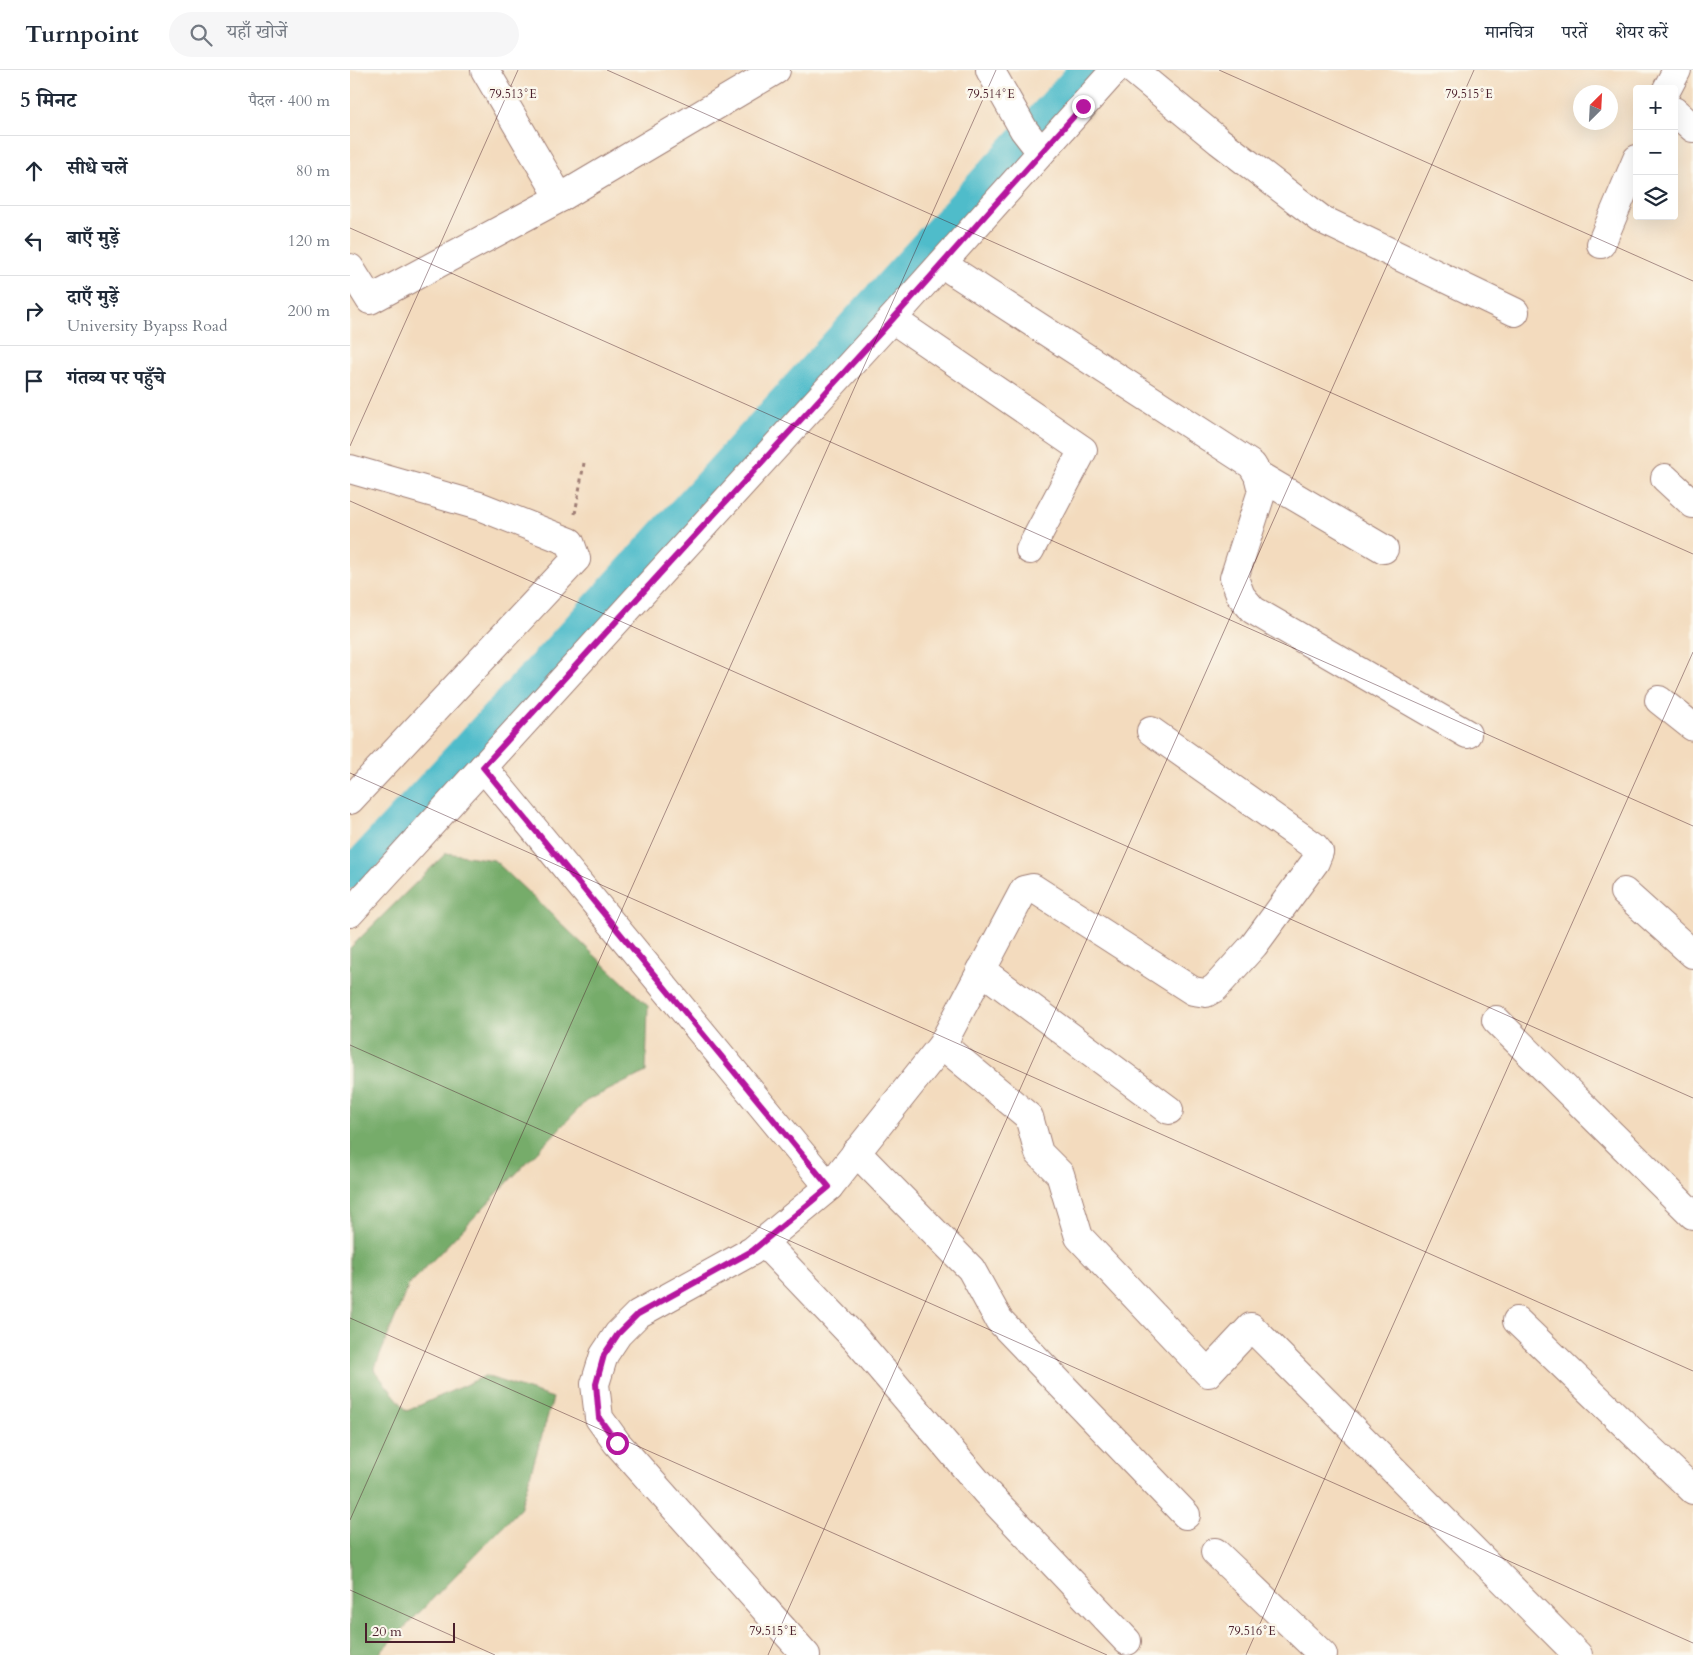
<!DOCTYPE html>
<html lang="hi">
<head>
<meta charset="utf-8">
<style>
	body { margin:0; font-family:Cardo,"Noto Serif Devanagari",serif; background:#f6f6f7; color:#1f2937 }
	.controls { position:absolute; right:15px; top:15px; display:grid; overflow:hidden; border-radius:5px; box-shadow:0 5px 20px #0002 }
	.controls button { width:45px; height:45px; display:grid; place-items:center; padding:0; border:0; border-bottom:1px solid #e0e1e3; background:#fff; color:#1f2937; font:25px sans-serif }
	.compass { position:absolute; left:1223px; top:15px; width:45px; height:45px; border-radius:50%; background:#fff; box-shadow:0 5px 20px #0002; rotate:24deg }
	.scale { position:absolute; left:15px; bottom:12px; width:90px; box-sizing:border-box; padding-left:5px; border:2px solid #4a1f2b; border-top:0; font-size:14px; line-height:18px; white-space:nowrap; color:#4a1f2b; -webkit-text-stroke:4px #fbf7ec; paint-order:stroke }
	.stop { position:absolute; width:15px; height:15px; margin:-11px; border:4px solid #b5179e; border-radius:50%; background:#fff }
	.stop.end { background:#b5179e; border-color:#fff; box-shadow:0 1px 5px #0008 }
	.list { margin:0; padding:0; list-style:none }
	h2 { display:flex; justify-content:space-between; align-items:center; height:65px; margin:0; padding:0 20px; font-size:21px }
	h2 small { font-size:16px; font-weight:400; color:#747a83 }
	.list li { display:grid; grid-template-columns:32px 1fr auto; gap:15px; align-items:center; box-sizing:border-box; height:70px; padding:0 20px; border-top:1px solid #e0e1e3 }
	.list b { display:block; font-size:19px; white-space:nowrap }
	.list p { margin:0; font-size:16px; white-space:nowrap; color:#747a83 }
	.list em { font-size:16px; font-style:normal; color:#747a83 }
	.icon { flex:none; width:28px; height:28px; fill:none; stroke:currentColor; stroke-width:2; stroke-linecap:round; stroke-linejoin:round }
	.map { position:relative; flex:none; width:1343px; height:1585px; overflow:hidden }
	header { display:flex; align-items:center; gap:30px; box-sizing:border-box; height:70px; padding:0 25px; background:#fff; border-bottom:1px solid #e0e1e3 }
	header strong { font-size:24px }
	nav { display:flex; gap:28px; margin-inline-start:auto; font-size:18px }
	.search { width:350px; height:45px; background:#f6f6f7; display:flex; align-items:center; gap:12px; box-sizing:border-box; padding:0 18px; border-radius:28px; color:#747a83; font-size:19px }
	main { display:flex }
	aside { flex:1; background:#fff }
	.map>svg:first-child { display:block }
</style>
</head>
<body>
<header>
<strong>Turnpoint</strong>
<div class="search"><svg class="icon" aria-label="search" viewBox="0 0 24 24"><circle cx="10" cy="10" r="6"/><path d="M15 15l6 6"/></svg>यहाँ खोजें</div>
<nav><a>मानचित्र</a><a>परतें</a><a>शेयर करें</a></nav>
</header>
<main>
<aside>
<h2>5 मिनट<small>पैदल · 400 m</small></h2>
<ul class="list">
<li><svg class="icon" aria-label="ahead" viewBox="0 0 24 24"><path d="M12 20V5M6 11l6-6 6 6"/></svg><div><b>सीधे चलें</b></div><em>80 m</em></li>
<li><svg class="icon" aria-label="left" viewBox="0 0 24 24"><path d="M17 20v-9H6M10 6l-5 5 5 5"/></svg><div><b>बाएँ मुड़ें</b></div><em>120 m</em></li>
<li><svg class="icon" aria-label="right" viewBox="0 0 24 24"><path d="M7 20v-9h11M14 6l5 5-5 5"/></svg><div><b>दाएँ मुड़ें</b><p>University Byapss Road</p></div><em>200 m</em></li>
<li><svg class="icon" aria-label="arrive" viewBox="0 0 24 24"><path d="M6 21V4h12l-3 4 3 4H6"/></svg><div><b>गंतव्य पर पहुँचे</b></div></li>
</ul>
</aside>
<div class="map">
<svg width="1343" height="1585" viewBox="0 0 1343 1585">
	<rect width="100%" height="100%" fill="#fbf7ec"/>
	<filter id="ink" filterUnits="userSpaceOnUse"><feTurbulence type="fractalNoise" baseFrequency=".02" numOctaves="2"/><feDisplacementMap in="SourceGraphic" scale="10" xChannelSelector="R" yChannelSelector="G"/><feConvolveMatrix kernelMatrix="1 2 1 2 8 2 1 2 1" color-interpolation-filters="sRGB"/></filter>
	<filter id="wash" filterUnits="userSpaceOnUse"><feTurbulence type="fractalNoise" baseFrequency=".0096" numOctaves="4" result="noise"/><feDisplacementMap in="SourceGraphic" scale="20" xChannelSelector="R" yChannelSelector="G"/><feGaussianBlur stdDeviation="1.12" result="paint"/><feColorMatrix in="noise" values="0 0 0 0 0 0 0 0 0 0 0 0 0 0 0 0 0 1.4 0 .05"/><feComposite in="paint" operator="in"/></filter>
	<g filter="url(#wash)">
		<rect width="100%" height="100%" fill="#f3dbbe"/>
		<polygon fill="#76ac6a" stroke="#60664a" points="96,783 144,790 298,936 296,1002 236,1031 58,1216 24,1300 57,1341 135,1306 203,1328 170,1439 28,1585 0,1585 0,878"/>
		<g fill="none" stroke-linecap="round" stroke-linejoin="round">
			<polyline stroke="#50bcca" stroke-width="31" points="0,804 206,581 735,0"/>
		</g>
	</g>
	<g filter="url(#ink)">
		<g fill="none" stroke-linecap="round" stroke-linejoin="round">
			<defs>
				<g id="minor">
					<polyline points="135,0 210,128"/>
					<polyline points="640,0 674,60 691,82"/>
					<polyline points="783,0 869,71 971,149 1165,242"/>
					<polyline points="1317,19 1327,0"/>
					<polyline points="1324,41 1343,58"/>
					<polyline points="1251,174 1287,89"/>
					<polyline points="592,194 902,395 908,405 912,421 884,508 891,526 903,540 1117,664"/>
					<polyline points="0,198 20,230 210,128 426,0"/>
					<polyline points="542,249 733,380 680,480"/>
					<polyline points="0,399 129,436 220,472 226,489 0,730"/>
					<polyline points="908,405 1034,479"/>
					<polyline points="1315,408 1343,434"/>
					<polyline points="1309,630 1343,657"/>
					<polyline points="133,697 479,1117"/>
					<polyline points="1274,822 1343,884"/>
					<polyline points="631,900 819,1040"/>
					<polyline points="1146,950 1343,1145"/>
					<polyline points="592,975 679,1047 689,1083 710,1104 729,1167 858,1303 901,1257 1228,1585"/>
					<polyline points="506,1082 621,1199 649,1250 836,1445"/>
					<polyline points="413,1172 504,1267 636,1422 777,1571"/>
					<polyline points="1167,1251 1343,1420"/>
					<polyline points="865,1482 973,1585"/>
					<polyline points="456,1585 267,1373 249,1348 245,1314 254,1285 268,1264 288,1244 402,1181 479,1117 592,975 674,820 683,818 843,921 856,923 865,918 904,875 965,792 969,782 964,776 801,661"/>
				</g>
				<polyline id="major" points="0,843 542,249 765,0"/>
			</defs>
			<use href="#minor" stroke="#9e7d74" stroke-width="30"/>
			<use href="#major" stroke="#9e7d74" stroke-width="30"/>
			<polyline stroke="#9e7d74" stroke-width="3" stroke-dasharray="4 4" stroke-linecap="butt" points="225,444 234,393"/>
			<use href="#minor" stroke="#fff" stroke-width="28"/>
			<use href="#major" stroke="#fff" stroke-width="28"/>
		</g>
	</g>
	<g fill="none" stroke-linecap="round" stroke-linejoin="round" filter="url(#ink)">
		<polyline stroke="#b5179e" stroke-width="6" points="267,1373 249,1348 246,1314 254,1285 268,1264 288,1244 402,1181 479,1117 133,697 542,250 733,36"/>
	</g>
	<path fill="none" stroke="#4a1f2b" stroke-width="1" stroke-opacity="0.45" d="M 257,0 L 1343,484M 869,0 L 1343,211M 0,158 L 1343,756M 0,376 L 168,0M 0,431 L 1343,1028M 0,703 L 1343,1301M 0,975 L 1343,1573M 0,1248 L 757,1585M 0,1450 L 646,0M 0,1520 L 145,1585M 418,1585 L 1124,0M 896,1585 L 1343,582"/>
	<g font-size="12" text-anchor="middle" fill="#4a1f2b" stroke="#fbf7ec" stroke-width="5" stroke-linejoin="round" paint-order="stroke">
		<text x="163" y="28">79.513°E</text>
		<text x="1119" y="28">79.515°E</text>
		<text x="641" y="28">79.514°E</text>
		<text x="423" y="1565">79.515°E</text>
		<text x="902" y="1565">79.516°E</text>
	</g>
</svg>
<div class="controls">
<button>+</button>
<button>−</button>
<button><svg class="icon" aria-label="layers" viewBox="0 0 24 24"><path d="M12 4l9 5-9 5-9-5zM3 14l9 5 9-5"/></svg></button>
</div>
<svg class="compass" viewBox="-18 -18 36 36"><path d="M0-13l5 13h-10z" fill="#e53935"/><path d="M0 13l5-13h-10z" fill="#747a83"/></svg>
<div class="scale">20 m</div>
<div class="stop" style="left:267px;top:1373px"></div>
<div class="stop end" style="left:733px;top:36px"></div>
</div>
</main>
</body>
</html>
